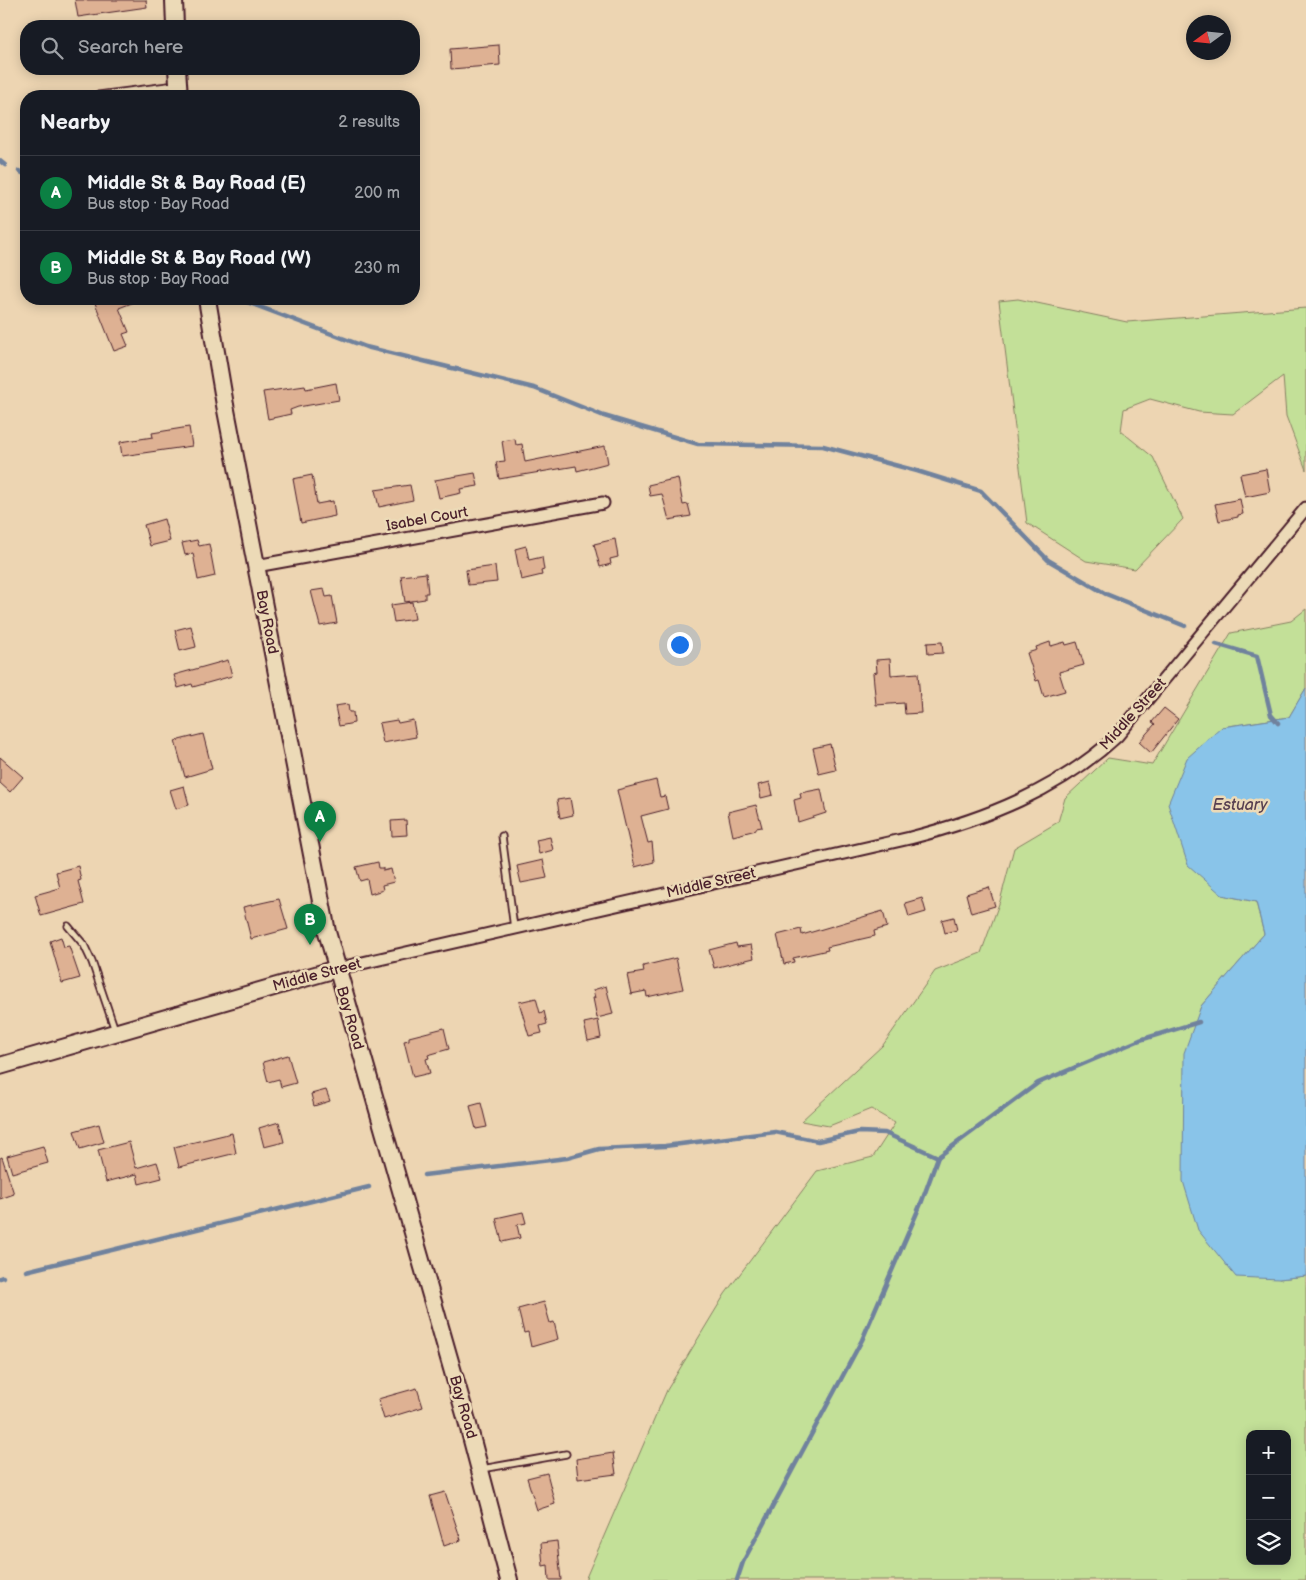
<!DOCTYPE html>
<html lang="en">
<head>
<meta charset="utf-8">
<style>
	body { margin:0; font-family:"Balsamiq Sans",sans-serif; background:#20242c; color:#f1f3f6 }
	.controls { position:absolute; right:15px; bottom:15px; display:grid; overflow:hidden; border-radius:10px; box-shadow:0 2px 12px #0003 }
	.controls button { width:45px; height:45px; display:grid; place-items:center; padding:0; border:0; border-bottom:1px solid #363941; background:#171b24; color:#f1f3f6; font:25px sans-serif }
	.compass { position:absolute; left:1186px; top:15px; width:45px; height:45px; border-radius:50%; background:#171b24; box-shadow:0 2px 12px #0003; rotate:255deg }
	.you { position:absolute; left:679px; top:644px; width:18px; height:18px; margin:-12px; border:4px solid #fff; border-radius:50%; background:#1a73e8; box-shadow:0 0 0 8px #1a73e833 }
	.badge { display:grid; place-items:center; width:32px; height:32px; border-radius:50%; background:#0b8043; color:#fff; font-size:16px; font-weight:700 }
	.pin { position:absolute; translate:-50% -41px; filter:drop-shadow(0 1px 2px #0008) }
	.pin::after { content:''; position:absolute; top:26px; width:18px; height:15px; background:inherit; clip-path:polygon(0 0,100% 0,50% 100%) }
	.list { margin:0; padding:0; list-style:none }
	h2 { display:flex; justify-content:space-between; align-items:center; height:65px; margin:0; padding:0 20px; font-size:21px }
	h2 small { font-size:16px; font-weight:400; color:#9ea1a6 }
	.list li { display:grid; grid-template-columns:32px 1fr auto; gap:15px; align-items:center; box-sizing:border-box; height:75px; padding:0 20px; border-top:1px solid #363941 }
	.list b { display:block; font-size:19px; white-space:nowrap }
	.list p { margin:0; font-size:16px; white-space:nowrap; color:#9ea1a6 }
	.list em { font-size:16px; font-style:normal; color:#9ea1a6 }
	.icon { flex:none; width:28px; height:28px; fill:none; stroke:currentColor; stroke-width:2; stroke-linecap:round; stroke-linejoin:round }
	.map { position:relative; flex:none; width:1306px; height:1580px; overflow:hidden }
	.search { position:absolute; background:#171b24; box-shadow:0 2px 12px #0003; left:20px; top:20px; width:400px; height:55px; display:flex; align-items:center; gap:12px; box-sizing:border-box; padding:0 18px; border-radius:20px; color:#9ea1a6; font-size:19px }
	.panel { position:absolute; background:#171b24; box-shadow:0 2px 12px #0003; left:20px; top:90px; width:400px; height:215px; border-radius:20px }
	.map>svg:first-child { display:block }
</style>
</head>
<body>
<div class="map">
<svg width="1306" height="1580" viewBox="0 0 1306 1580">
	<rect width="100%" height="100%" fill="#edd5b2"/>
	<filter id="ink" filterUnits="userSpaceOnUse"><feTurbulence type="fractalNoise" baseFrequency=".02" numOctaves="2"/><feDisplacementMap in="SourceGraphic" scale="10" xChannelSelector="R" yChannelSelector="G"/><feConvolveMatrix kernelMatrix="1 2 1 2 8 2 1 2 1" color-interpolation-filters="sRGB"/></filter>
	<g filter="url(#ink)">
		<g fill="#c3e098" stroke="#868062" fill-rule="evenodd">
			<polygon points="1018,299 1127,322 1306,308 1306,470 1286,416 1283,376 1233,414 1199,412 1150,399 1124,409 1121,431 1153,457 1183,519 1135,569 1086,561 1027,523 999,301"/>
			<path d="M 1306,609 L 1306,688 L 1289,717 L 1222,727 L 1222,895 L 1256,902 L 1264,934 L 1201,1006 L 1185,1059 L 1184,1095 L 1279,1279 L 1306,1276 L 1306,1580 L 585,1580 L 667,1390 L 725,1294 L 817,1171 L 873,1157 L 895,1123 L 871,1109 L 829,1126 L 801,1121 L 883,1045 L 935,971 L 981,953 L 1000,901 L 1014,848 L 1058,822 L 1065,798 L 1108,758 L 1152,765 L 1231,633 L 1291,621 ZM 1250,1434 L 1287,1434 L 1287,1561 L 1250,1561 Z"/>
		</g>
		<polygon fill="#89c4e9" stroke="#70829d" points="1306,688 1306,1276 1279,1279 1236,1277 1198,1230 1183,1181 1184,1053 1201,1006 1264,934 1256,902 1222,895 1188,865 1168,804 1187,758 1222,727 1289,717"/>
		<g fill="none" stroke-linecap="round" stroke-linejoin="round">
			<g stroke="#70829d" stroke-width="4.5">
				<polyline points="0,161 5,165"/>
				<polyline points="19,171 26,175"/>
				<polyline points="239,299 366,347 534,388 604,416 698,444 823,446 917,471 981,491 1048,560 1106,594 1185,626"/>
				<polyline points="1216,644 1257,656 1271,715 1278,723"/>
				<polyline points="424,1175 567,1158 599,1149 665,1146 775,1132 818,1141 859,1132 885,1133 938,1157"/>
				<polyline points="26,1271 369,1187"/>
				<polyline points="0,1278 3,1277"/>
				<polyline points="737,1580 743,1562 862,1340 922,1201 938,1157 1038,1083 1140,1040 1199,1022"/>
			</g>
		</g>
		<g fill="#deb193" stroke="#4a1f2b">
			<polygon points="75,0 146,0 147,7 78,17"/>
			<polygon points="499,45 500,65 451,69 450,49"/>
			<polygon points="104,299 142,299 119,308 129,332 123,334 128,346 114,351 95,303"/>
			<polygon points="336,383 339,400 298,407 290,410 291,414 268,419 263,392 305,386 306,389"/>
			<polygon points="189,427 192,446 122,456 120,442 153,437 152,433"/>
			<polygon points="515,439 516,445 522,444 525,462 605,446 608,463 577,471 576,466 499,479 496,462 505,461 502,441"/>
			<polygon points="1266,469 1270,492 1245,497 1240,474"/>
			<polygon points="475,473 478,486 460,489 461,493 439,498 435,480"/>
			<polygon points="312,475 317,504 333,501 335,516 301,523 293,479"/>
			<polygon points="678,478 683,505 688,504 691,516 669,520 662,494 650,496 648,485"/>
			<polygon points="410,485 413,500 379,507 375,490"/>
			<polygon points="1240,499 1243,514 1238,515 1238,517 1219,521 1215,504"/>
			<polygon points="164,519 170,541 150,546 144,525"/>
			<polygon points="615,539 618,557 610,559 611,564 600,567 594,544"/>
			<polygon points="197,540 199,546 209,544 215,576 198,580 193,553 185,555 182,543"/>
			<polygon points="526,546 529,560 542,557 544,570 541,571 542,575 521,580 515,549"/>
			<polygon points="495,566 497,582 468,585 466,570"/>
			<polygon points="426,573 428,593 425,593 425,599 405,602 401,576"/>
			<polygon points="324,589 326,597 332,596 337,623 320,626 311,591"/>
			<polygon points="412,602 415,619 394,622 391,605"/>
			<polygon points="191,626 196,647 180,651 175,630"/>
			<polygon points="942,642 943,653 928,654 927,643"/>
			<polygon points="1050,642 1051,646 1065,642 1066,645 1077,642 1084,665 1059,672 1065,691 1044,697 1039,680 1036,681 1027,653 1037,650 1036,647"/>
			<polygon points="890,659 891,675 918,673 921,713 905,714 904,703 876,705 873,673 877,672 876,660"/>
			<polygon points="228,660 232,676 193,687 192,684 178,688 174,675"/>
			<polygon points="348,704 349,712 353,712 354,723 339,726 335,706"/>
			<polygon points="1164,708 1178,719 1151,753 1139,742 1155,724 1152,722"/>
			<polygon points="397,720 398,723 413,720 416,737 383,743 379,723"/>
			<polygon points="203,734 212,769 185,777 175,741"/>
			<polygon points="830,744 836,770 819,774 813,748"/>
			<polygon points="0,757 23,777 10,792 0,783"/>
			<polygon points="656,780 660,797 665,796 668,809 641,816 648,843 652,842 654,862 635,867 617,790"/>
			<polygon points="770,782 773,795 761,798 758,785"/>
			<polygon points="184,786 189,805 176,809 170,790"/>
			<polygon points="821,789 826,813 798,822 794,800 801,798 800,793"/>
			<polygon points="570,798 573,815 560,818 557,800"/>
			<polygon points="756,805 762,827 756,828 756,830 733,836 728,812"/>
			<polygon points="406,820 407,835 392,836 391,821"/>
			<polygon points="550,837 553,850 539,854 536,840"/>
			<polygon points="543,860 547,878 521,883 517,866"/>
			<polygon points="378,862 379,868 383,868 383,871 391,869 394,882 382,885 383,890 370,894 367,879 360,881 356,867"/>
			<polygon points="78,866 81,880 78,881 84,904 41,916 35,895 60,888 56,872"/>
			<polygon points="989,887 995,906 971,913 966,894"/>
			<polygon points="922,898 926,912 909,917 905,903"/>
			<polygon points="279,899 288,929 251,939 243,907"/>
			<polygon points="883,911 887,927 874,931 875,936 827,947 828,950 793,958 794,962 784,964 777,935 801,929 802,935"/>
			<polygon points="954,917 957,930 945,933 942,920"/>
			<polygon points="61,937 64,947 69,946 80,978 62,983 50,941"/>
			<polygon points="736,943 737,947 751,945 754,958 714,968 709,950"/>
			<polygon points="676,958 683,989 647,997 646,991 631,994 627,975 644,972 643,966"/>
			<polygon points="606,986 613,1014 597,1018 593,998 595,998 593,990"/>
			<polygon points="536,998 540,1013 544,1011 547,1024 540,1026 542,1033 529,1036 519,1002"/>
			<polygon points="598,1020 601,1038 588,1041 584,1023"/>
			<polygon points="444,1028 449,1049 428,1055 429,1058 426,1059 430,1073 413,1077 404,1041 409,1040 409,1037"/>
			<polygon points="288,1055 296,1083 281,1087 279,1079 268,1082 263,1062"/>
			<polygon points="326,1090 330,1101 314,1106 311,1094"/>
			<polygon points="481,1103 487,1127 476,1129 470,1106"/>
			<polygon points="279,1122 284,1142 264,1147 259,1128"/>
			<polygon points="99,1124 104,1142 80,1149 74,1131"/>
			<polygon points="232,1133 236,1153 179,1167 174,1147"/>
			<polygon points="129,1142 136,1168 157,1162 162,1178 139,1184 137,1174 106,1182 98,1150"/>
			<polygon points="43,1146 48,1163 12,1173 7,1156"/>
			<polygon points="2,1157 14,1194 0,1199 0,1158"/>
			<polygon points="523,1212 526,1223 517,1225 520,1238 502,1242 496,1218"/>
			<polygon points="544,1302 550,1323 554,1322 558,1339 531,1347 528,1332 524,1333 518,1309"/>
			<polygon points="417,1388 423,1407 384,1419 378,1399"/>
			<polygon points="613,1453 616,1474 578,1479 576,1459"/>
			<polygon points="547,1473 555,1504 537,1510 527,1478"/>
			<polygon points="445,1492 461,1540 444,1546 430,1496"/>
			<polygon points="557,1541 561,1580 549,1580 548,1565 543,1566 541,1543"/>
		</g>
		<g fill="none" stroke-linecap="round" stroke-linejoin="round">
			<defs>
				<g id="lane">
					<polyline points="91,96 176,85"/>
					<polyline points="502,836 514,928"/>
					<polyline points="68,926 84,945 92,962 115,1030"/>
					<polyline points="482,1469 566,1454"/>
				</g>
				<g id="street">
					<polyline points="256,566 603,503"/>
					<path d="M 336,969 L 910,838 C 985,819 1059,790 1117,736 L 1306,508"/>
				</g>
				<g id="secondary">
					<polyline points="174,0 175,26"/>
					<polyline points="177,69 179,96"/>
					<polyline points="207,299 225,405 327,932 467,1421 509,1580"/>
					<polyline points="0,1066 336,969"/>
				</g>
			</defs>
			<use href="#lane" stroke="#4a1f2b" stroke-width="9"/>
			<use href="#street" stroke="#4a1f2b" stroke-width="15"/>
			<use href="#secondary" stroke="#4a1f2b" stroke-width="20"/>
			<use href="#lane" stroke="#ecdab7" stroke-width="5.5"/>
			<use href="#street" stroke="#ecdab7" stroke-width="11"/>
			<use href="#secondary" stroke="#ecdab7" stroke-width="16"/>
		</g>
	</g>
	<g text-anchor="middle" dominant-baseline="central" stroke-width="5" stroke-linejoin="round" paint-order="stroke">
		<g font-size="15" fill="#4a1f2b" stroke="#ecdab7">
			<text transform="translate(427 519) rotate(-10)">Isabel Court</text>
			<text transform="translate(267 622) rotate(79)">Bay Road</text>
			<text transform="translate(1133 714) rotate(-48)">Middle Street</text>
			<text transform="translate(711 883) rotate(-13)">Middle Street</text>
			<text transform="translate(317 975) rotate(-15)">Middle Street</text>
			<text transform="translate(350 1018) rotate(74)">Bay Road</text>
			<text transform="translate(463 1407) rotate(74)">Bay Road</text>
		</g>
		<g font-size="16" font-style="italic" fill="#574051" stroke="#ecdab7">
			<text x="1240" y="805">Estuary</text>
		</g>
	</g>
</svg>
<div class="controls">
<button>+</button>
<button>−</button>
<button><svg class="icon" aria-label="layers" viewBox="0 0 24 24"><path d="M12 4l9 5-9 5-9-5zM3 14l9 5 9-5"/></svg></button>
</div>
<svg class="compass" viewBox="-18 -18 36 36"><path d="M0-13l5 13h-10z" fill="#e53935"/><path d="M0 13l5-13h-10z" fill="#9ea1a6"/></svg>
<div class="you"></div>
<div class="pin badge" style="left:320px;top:842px">A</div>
<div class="pin badge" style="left:310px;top:945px">B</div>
<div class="search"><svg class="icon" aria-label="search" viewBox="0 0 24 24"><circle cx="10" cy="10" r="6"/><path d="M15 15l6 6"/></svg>Search here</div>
<section class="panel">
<h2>Nearby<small>2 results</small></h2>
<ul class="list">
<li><span class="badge">A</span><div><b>Middle St &amp; Bay Road (E)</b><p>Bus stop · Bay Road</p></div><em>200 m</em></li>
<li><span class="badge">B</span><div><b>Middle St &amp; Bay Road (W)</b><p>Bus stop · Bay Road</p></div><em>230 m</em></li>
</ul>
</section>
</div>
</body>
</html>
